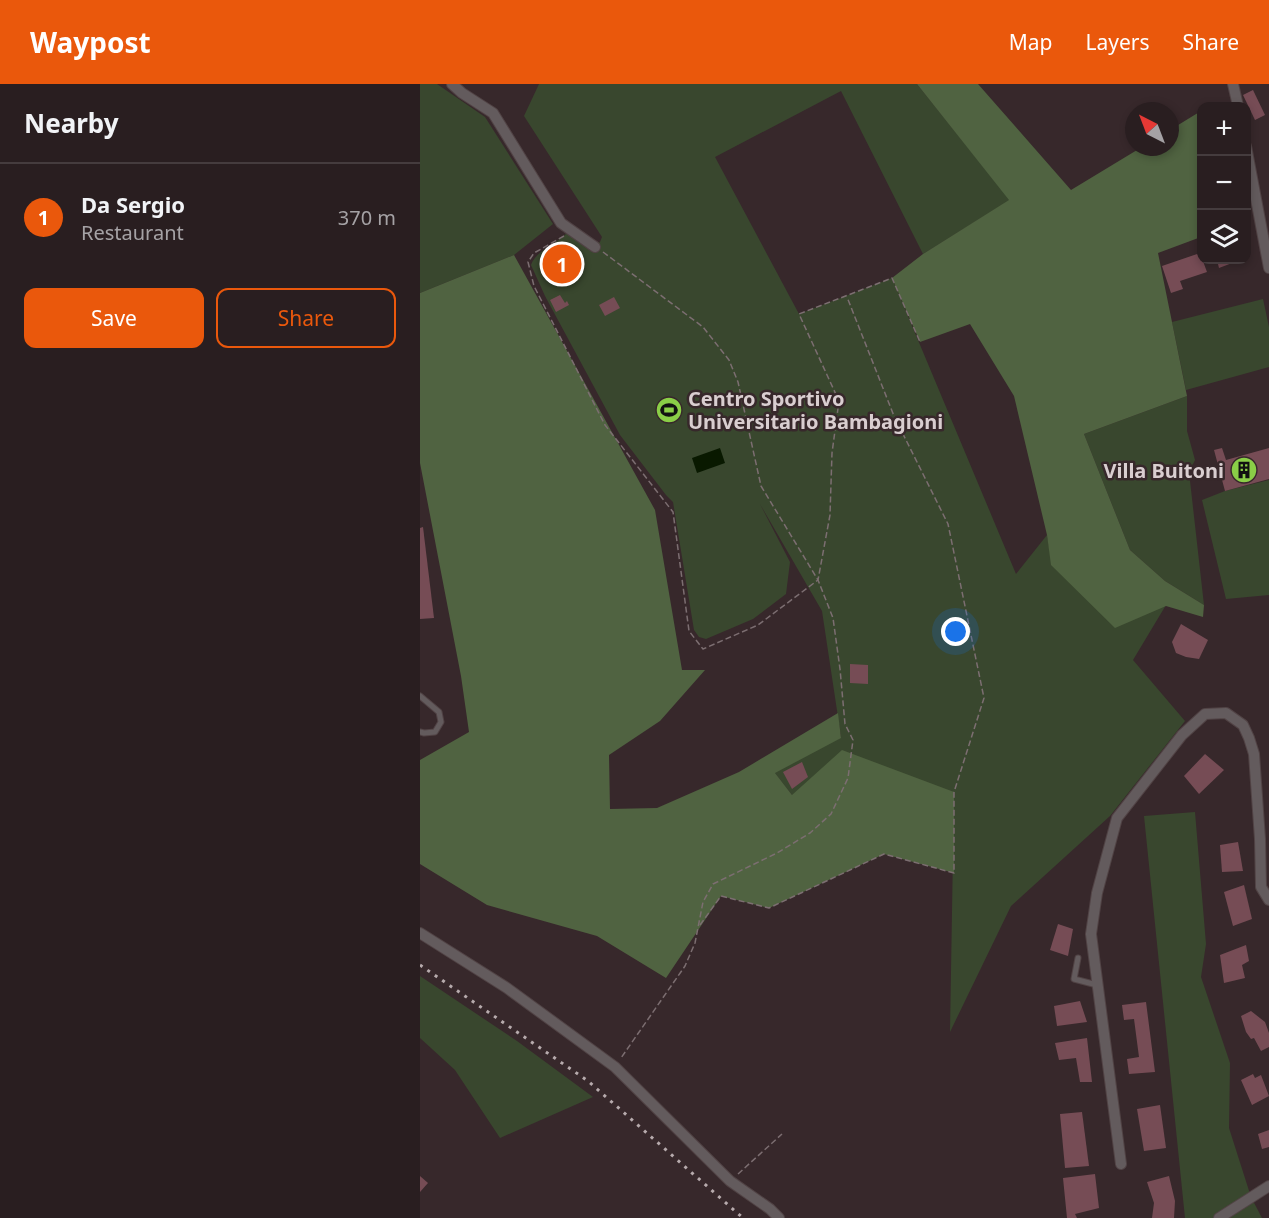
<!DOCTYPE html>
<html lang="en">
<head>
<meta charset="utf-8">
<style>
	body { margin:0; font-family:"Noto Sans",sans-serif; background:#312729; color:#f1f3f6 }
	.controls { position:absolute; right:18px; top:18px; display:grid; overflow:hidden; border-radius:12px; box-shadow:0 3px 9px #0003 }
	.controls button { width:54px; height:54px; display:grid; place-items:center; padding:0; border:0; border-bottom:2px solid #453c3e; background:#291e20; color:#f1f3f6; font:30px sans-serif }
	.compass { position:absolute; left:705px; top:18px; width:54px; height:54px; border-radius:50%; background:#291e20; box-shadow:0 3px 9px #0003; rotate:318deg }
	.you { position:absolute; left:536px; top:548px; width:21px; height:21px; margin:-15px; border:4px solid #fff; border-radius:50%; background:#1a73e8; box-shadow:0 0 0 9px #1a73e833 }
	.badge { display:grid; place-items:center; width:39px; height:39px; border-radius:50%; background:#ea580c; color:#fff; font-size:20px; font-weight:700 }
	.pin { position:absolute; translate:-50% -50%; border:3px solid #fff; box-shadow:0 2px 6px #0006 }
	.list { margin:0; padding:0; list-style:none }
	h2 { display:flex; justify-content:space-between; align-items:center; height:78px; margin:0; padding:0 24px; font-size:26px }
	h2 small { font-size:20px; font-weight:400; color:#a5a2a5 }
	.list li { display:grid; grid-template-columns:39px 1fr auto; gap:18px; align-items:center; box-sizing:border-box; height:108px; padding:0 24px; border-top:2px solid #453c3e }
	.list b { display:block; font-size:22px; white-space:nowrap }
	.list p { margin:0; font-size:20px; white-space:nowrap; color:#a5a2a5 }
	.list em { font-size:20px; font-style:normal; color:#a5a2a5 }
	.actions { display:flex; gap:12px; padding:18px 24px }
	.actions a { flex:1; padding:14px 0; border:2px solid #ea580c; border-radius:12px; text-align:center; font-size:21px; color:#ea580c }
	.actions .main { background:#ea580c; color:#fff }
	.icon { flex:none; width:33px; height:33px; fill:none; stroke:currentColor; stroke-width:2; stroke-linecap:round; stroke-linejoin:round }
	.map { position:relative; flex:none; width:849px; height:1134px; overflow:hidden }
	header { display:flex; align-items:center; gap:36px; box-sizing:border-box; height:84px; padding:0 30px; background:#ea580c; color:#fff }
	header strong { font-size:28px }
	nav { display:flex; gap:33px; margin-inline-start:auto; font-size:21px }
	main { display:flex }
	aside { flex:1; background:#291e20 }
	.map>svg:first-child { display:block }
</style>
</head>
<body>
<header>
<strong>Waypost</strong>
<nav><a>Map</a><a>Layers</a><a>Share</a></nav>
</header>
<main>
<aside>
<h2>Nearby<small></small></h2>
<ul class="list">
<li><span class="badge">1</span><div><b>Da Sergio</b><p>Restaurant</p></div><em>370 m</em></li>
</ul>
<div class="actions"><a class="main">Save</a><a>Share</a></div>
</aside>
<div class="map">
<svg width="849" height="1134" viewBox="0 0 849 1134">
	<rect width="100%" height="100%" fill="#37282b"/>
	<g fill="#39472e">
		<polygon points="0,0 17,0 65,33 133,140 94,171 0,209"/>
		<path d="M 119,0 L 497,0 L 590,116 L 503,170 L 421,7 L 295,73 L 379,230 L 472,194 L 596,490 L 627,451 L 632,481 L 746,521 L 713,576 L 765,637 L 690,732 L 591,822 L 530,948 L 534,708 L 372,711 L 354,688 L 421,653 L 402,527 L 340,420 L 370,478 L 366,510 L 333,535 L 286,555 L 279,553 L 274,546 L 253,418 L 246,411 L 200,351 L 125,212 L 111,181 C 117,164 140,160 150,145 L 175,162 L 180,158 L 182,153 L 104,32 Z"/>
		<polygon points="843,215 849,243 849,283 766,306 752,238"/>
		<polygon points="767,312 767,347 775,376 769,388 784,521 745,497 710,466 664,350"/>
		<polygon points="849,396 849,511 806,515 782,416 805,407"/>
		<polygon points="775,728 786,860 781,893 810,979 809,1044 831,1113 842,1134 765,1134 724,732"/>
		<polygon points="0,892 97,957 173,1013 80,1054 35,986 0,954"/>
	</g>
	<g fill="#506341">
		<polygon points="497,0 558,0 651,106 722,63 750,63 750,46 781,27 781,153 738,169 767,312 664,350 710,466 745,497 784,521 783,533 746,522 695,544 631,481 627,451 594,312 550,240 500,258 472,194 503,170 589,116"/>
		<polygon points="94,171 235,426 262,586 285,586 240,637 189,671 190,725 237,724 319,688 418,629 421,654 355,689 372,711 422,666 534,708 534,789 464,770 349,824 301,812 246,894 177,852 67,821 0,780 0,676 49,648 41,592 0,379 0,209"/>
	</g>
	<polygon fill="#091900" points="300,364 305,379 277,389 272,374"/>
	<g fill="#764c55">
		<polygon points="833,6 845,31 835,36 823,11"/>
		<polygon points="157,163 163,175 150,182 151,185 146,187 145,185 133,191 129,183 132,182 128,174 150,164 151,166"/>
		<polygon points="780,169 787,188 760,197 763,205 751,209 742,182"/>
		<polygon points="797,176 820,176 799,184"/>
		<polygon points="140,211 145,219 147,217 149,221 136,228 130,216"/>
		<polygon points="194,213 200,224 185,232 179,221"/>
		<polygon points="802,364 806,376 849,364 849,395 805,407 794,366"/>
		<polygon points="3,443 14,534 0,535 0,444"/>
		<polygon points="761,540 788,556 779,575 766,573 756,569 752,558"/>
		<polygon points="430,580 448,581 448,600 430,599"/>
		<polygon points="785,670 804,686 779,710 764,692"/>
		<polygon points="382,678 388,693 372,705 363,688"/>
		<polygon points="818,758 823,787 802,788 800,761"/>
		<polygon points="824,801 832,835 813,842 804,808"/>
		<polygon points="638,840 653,845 648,872 630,866"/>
		<polygon points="826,861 829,877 822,881 825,894 804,899 800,871"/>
		<polygon points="660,917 667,938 637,942 634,922"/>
		<polygon points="726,918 735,988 709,990 707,975 719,973 714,935 704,936 702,921"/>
		<polygon points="831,927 845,938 849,949 849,963 841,967 834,954 831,955 826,948 821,932"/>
		<polygon points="667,954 672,998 660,998 656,974 639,976 635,959"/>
		<polygon points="833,990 835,994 841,991 849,1012 832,1021 821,996"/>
		<polygon points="740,1021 746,1064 724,1067 717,1025"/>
		<polygon points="662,1028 669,1082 645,1084 640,1030"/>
		<polygon points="849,1046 849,1063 842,1065 838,1050"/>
		<polygon points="675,1090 679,1124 655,1130 657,1134 647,1134 643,1094"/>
		<polygon points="0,1092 8,1099 0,1108"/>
		<polygon points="749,1092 755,1117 754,1134 732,1134 734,1119 727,1098"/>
	</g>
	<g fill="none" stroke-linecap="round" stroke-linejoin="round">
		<defs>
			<g id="lane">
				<polyline points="0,612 19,628 21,638 15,648 4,649 0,648"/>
				<polyline points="658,874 654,895 677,901"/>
			</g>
			<g id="street">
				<polyline points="32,0 42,9 73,29 141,139 175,163"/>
				<polyline points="813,0 818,22"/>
				<polyline points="826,62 849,184"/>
				<polyline points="0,849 87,904 195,983 310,1097 350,1125 359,1134"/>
				<polyline points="701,1080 671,850 677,809 697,734 762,651 785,630 806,629 823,641 829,654 834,670 840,755 841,803 849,816"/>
				<polyline points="799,1134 849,1102"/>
			</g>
		</defs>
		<use href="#lane" stroke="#514345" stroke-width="7"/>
		<use href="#street" stroke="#514345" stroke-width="12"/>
		<g stroke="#7c6e71" stroke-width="1.5" stroke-dasharray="6 3" stroke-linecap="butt">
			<polyline points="144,152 114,169 108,178 114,202 185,341 253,428 269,547 283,565 338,541 398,496 410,431 412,369 419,317 379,230 472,194 500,258"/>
			<polyline points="183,168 283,243 309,276 318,298 341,402 398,496 413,534 420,585 425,640 433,656 428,694 411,730 390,749 357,769 293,800 283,818 275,859 265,882 201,974"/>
			<polyline points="280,841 301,812 349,824 464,770 534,789 534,708 564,614 528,440 474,332 427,213"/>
			<polyline points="318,1090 362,1050"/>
		</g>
		<use href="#lane" stroke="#635b5d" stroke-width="5"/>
		<use href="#street" stroke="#635b5d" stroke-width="10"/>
		<polyline stroke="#b7abad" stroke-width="3" stroke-dasharray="3 6" stroke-linecap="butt" points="0,881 168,997 323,1134"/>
	</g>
	<defs>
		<symbol id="stadium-disc" viewBox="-11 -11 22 22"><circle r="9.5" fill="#8ace47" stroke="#37282b"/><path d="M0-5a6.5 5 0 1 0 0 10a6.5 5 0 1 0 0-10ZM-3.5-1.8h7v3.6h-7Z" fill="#111"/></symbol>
		<symbol id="building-disc" viewBox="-11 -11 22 22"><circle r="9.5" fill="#8ace47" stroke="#37282b"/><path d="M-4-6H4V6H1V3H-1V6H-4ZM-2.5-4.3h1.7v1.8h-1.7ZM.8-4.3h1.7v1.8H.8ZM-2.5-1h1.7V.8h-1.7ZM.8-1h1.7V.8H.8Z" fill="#111"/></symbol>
	</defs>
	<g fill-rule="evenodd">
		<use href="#stadium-disc" x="234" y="311" width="30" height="30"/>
		<use href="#building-disc" x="809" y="371" width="30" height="30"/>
	</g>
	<g text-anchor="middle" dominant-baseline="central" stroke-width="5" stroke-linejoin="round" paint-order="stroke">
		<g font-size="20" font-weight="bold" fill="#d9ced0" stroke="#37282b" text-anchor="start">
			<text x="268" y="314">Centro Sportivo<tspan x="268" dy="23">Universitario Bambagioni</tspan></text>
			<text x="804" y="386" text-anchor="end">Villa Buitoni</text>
		</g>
	</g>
</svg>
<div class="controls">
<button>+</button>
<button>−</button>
<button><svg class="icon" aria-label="layers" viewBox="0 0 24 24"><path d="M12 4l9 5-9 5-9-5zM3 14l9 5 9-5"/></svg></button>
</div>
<svg class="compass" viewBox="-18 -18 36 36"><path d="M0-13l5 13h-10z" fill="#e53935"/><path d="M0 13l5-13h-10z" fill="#a5a2a5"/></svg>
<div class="you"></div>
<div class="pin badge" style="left:142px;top:180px">1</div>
</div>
</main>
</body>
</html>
